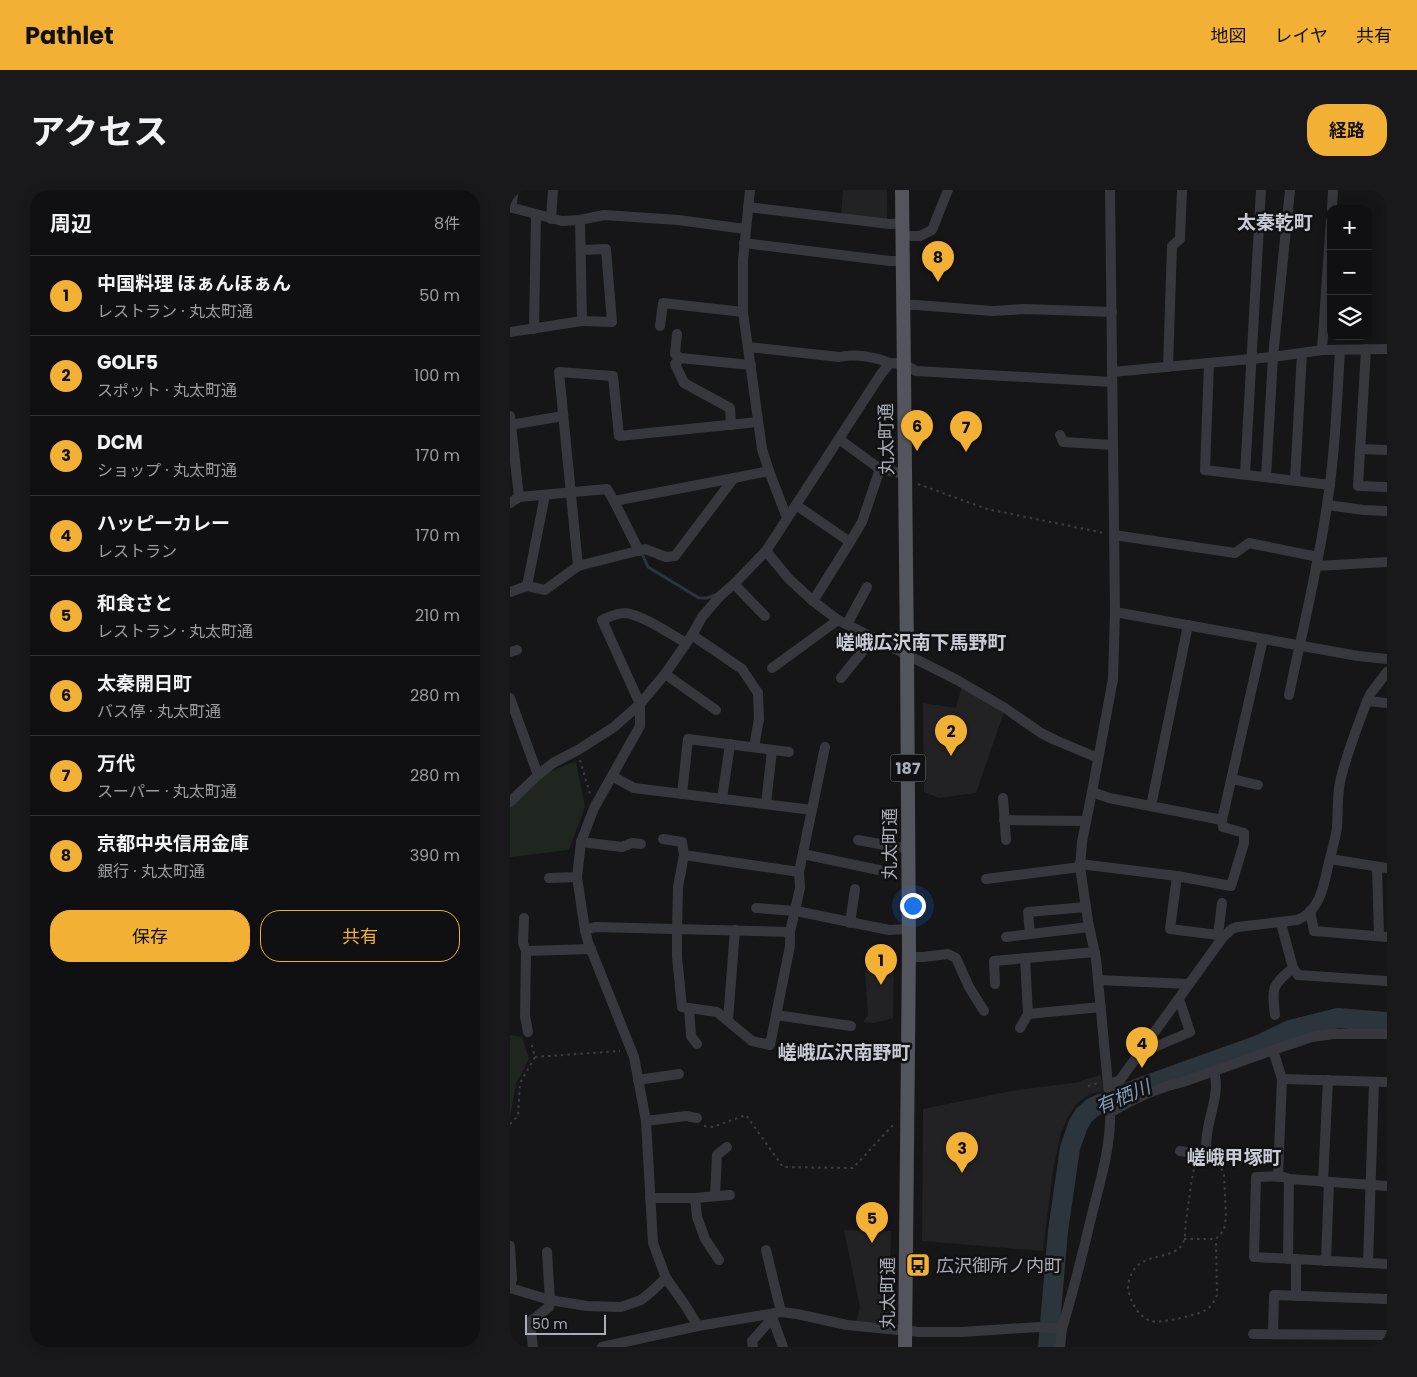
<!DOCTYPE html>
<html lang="ja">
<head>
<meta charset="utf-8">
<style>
	body { margin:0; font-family:Poppins,"Noto Sans JP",sans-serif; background:#19191b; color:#f1f3f6 }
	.controls { position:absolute; right:15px; top:15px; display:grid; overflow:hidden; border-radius:10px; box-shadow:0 2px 12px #0003 }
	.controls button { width:45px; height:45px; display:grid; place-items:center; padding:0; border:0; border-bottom:1px solid #303032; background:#101012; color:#f1f3f6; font:25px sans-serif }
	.scale { position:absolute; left:15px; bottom:12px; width:81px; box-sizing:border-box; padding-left:5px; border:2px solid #a8adb8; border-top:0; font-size:14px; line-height:18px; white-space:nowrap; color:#a8adb8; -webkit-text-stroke:4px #111113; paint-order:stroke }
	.you { position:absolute; left:402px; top:715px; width:18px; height:18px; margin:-12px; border:4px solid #fff; border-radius:50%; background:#1a73e8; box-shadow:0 0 0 8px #1a73e833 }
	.badge { display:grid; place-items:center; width:32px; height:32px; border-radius:50%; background:#f2b134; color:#111; font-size:16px; font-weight:700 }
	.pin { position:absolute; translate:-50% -41px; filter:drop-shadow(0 1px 2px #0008) }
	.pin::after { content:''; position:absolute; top:26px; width:18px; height:15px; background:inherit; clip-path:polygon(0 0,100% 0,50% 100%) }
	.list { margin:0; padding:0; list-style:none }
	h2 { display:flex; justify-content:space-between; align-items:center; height:65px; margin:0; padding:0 20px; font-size:21px }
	h2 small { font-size:16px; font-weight:400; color:#9c9d9f }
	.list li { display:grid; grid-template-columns:32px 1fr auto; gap:15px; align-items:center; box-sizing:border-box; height:80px; padding:0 20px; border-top:1px solid #303032 }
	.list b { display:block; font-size:19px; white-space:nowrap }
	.list p { margin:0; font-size:16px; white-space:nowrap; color:#9c9d9f }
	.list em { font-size:16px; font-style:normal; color:#9c9d9f }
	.actions { display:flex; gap:10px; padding:15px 20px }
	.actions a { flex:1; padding:11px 0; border:1px solid #f2b134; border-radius:20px; text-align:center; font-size:18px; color:#f2b134 }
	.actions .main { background:#f2b134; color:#111 }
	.icon { flex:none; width:28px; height:28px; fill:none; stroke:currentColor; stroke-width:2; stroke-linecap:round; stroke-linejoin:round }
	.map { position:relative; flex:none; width:877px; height:1157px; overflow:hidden; border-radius:20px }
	header { display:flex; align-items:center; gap:30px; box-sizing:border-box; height:70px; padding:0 25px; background:#f2b134; color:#111 }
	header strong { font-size:24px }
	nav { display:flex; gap:28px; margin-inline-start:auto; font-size:18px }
	.intro { display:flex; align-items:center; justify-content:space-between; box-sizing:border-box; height:120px; padding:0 30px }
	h1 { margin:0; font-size:35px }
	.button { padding:12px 22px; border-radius:20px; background:#f2b134; color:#111; font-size:18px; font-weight:700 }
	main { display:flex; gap:30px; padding:0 30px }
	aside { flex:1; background:#101012; border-radius:20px; box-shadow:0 2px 12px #0003 }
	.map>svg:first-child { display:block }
</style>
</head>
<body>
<header>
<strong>Pathlet</strong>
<nav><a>地図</a><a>レイヤ</a><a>共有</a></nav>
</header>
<div class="intro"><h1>アクセス</h1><a class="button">経路</a></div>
<main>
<aside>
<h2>周辺<small>8件</small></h2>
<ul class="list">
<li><span class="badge">1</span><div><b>中国料理 ほぁんほぁん</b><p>レストラン · 丸太町通</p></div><em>50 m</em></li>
<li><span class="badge">2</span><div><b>GOLF5</b><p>スポット · 丸太町通</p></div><em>100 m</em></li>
<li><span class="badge">3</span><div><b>DCM</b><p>ショップ · 丸太町通</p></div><em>170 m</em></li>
<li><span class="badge">4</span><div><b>ハッピーカレー</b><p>レストラン</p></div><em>170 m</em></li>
<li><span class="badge">5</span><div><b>和食さと</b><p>レストラン · 丸太町通</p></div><em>210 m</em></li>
<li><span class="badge">6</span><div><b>太秦開日町</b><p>バス停 · 丸太町通</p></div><em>280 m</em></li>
<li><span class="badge">7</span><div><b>万代</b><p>スーパー · 丸太町通</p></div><em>280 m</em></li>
<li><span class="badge">8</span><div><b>京都中央信用金庫</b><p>銀行 · 丸太町通</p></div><em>390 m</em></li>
</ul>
<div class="actions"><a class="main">保存</a><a>共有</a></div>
</aside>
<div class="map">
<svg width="877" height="1157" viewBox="0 0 877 1157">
	<rect width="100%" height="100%" fill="#161618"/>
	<g fill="#222225">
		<polygon points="333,0 377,0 377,32 331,26"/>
		<polygon points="452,496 494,522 466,603 429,608 414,602 413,513 446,518"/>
		<polygon points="384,768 383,828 364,833 353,832 358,825 355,782 357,774 359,771"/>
		<polygon points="591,885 593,901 580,904 567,913 558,927 551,943 543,980 533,1061 412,1051 413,919 501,901 571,892 573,890"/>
		<polygon points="334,1040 381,1041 379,1133 346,1132 350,1117"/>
	</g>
	<g fill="#1e261f">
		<polygon points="66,571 75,617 59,660 0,667 0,616 39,582"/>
		<polygon points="0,845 12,847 19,869 6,894 0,927"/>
	</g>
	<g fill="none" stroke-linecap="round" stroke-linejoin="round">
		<polyline stroke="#2c353c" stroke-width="3" points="133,366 138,377 189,408 197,408 205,405"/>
		<polyline stroke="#2c353c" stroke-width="20" points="538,1157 548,1041 560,958 568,935 574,925 583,917 629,898 749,855 780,840 828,828 877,832"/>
		<g stroke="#3d3f44" stroke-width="2" stroke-dasharray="2.5 4" stroke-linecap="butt">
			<polyline points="408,294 477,319 594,343"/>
			<polyline points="70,570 80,604"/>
			<polyline points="25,867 110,861"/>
			<polyline points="578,896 588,893"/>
			<polyline points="0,934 8,926 10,893 25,867 21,852"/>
			<polyline points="194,936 203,937 236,925 273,977 343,978 383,935"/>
			<path d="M 685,973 C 681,992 679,1011 676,1030 C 675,1036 676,1047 673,1053 C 665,1070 632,1062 622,1083 C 620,1087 618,1092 618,1097 C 619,1110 628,1127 641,1131 C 649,1134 688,1125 696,1120 C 702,1116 705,1110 707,1105 L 706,1049"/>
			<polyline points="674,1049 706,1049 714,1040 716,1027 714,984 710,976 704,971"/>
		</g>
		<g stroke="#37383d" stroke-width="10">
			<polyline points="240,0 233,70 233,122 252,259 259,281 277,328"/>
			<polyline points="0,17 52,31 70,30 94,25 168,30 235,39"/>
			<polyline points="238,17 380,34 392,33"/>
			<polyline points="1,18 4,0"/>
			<polyline points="822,19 823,0"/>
			<polyline points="41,29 43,0"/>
			<polyline points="393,46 410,46 422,40 438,0"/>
			<polyline points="234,53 380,71 392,71"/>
			<polyline points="71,60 96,59 102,132 72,131"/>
			<polyline points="393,115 407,115 482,121 515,119 602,122"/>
			<polyline points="150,136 153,113 233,122"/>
			<polyline points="24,139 26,25"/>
			<polyline points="0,142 72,131 70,30"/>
			<polyline points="167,144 165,164 170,168"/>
			<path d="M 239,157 L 329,167 C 345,163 365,167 380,173"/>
			<polyline points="856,159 848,296 877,297"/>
			<polyline points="812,160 821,30"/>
			<polyline points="699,173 695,280 820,295"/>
			<polyline points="658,177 662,56 670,49 672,0"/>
			<polyline points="602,182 763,167 812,160 877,159"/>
			<polyline points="0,226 9,307"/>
			<polyline points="0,235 53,226"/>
			<polyline points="221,235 220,218 174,193 165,174 170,168 241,175"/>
			<polyline points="550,245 553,252 603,255"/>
			<polyline points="329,249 370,279 395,284"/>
			<polyline points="850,259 877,260"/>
			<polyline points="735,284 751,0"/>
			<polyline points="756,287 763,167 780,0"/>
			<polyline points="785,290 792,163"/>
			<polyline points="104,311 224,288"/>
			<polyline points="0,313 9,307 97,299 104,311 129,361"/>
			<polyline points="286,315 340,352 303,411"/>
			<polyline points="817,315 854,320 877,321"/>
			<polyline points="604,345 725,363 739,353 808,367"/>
			<polyline points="340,352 352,332 370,279"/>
			<polyline points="256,361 279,389 303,411 328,430 447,490 495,518 531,543 545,550 588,568"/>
			<polyline points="68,376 49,182 103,186 109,246 248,232"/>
			<polyline points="806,376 877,372"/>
			<polyline points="224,394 255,426"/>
			<polyline points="17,396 35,305"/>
			<polyline points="0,402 17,396 35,400 68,376 135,359 156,367 165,366 224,288 259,281"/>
			<polyline points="605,422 848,466 877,469"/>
			<polyline points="337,434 357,397"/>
			<polyline points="182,445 232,479 248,503 249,529 244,557"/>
			<path d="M 176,453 C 160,444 133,425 115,423 C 107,423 99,427 92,430 L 130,514 L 130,536 L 84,618 L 71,652 L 67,687 L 75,740 L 78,752 L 124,867 L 136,931 L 143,1053 L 156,1088 L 175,1115 L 188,1136"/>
			<polyline points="0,462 7,460"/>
			<polyline points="262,478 328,430"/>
			<polyline points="155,484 206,520"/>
			<polyline points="331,488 364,447"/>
			<path d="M 779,505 C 792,442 808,379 817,315 C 825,264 827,211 830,160"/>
			<polyline points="0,508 28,585"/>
			<polyline points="857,511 877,513"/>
			<polyline points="102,586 124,598 302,620"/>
			<polyline points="722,589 748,595"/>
			<polyline points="582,602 599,608 712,630"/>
			<polyline points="172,604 178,549 279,562"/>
			<polyline points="493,608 496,650"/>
			<polyline points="212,609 220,554"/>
			<polyline points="0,612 28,585 43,573 68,560 104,537 130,514 155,484 182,445 192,427 210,406 224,394 256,361 371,184 380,173 394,174 406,181 602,192"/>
			<polyline points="256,614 262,560"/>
			<polyline points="641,616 678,435"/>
			<polyline points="494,630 576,631"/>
			<polyline points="153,649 172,652 174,665 168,697 167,739 167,767 172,817 207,822 242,851 260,855 280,756 280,742 290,698 289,682 174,665"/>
			<polyline points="348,650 385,657 398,658"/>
			<polyline points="71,652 112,657 122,653 131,654"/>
			<polyline points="293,664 378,682"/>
			<polyline points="820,669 877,678"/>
			<polyline points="570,674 667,686 721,696 734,653 734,643 713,637 712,630 753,449"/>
			<polyline points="867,677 869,746"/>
			<polyline points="289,682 315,557"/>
			<polyline points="667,686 660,739 708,745 713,747"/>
			<polyline points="39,688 67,687"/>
			<polyline points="476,689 570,677"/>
			<polyline points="246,718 286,721 379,740 398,739"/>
			<polyline points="800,721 804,741 877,747"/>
			<polyline points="14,728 13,753 16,761 15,826 18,842"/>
			<polyline points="340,733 345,699"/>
			<polyline points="771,733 783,778 788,785 877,791"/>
			<polyline points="75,740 85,737 280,742"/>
			<polyline points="520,744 518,722 576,717"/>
			<polyline points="708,745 712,713"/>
			<polyline points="496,747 579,737"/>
			<polyline points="16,761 81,759"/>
			<polyline points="399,767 413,767 438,764 446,768 459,797 474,821"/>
			<polyline points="588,790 679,794"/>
			<polyline points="485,794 484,771 585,762"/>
			<polyline points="179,818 181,846 187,854"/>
			<polyline points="518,824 591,817"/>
			<polyline points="266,825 341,836"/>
			<path d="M 765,825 C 762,798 761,796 783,778"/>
			<polyline points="218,830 225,740"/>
			<polyline points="510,838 518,824 515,768"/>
			<polyline points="763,860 772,889 768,986"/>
			<polyline points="631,863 680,842 669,809"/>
			<polyline points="772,889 877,892"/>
			<polyline points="128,890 169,884"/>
			<path d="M 598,895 L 610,890 L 713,747 L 722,739 L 727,737 L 787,730 C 811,721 814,694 819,672 C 822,661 825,650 827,638 C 828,623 827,607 830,592 C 836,565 847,538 857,511 L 861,503 L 877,482"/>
			<path d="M 601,922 C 624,908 649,897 676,891 L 763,860 L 802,847 L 823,844 L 877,844"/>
			<polyline points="136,931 176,926 187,928"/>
			<path d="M 670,961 L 696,965 C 696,958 696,951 697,944 C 700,921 710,904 704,881"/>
			<polyline points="813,992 818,890"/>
			<path d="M 877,996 L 779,989 C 772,985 756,987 746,987 L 744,1067 L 877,1074"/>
			<polyline points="205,1006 207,965 217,957"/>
			<polyline points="140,1008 185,1008 220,1005"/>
			<polyline points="185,1008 187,1027 195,1049 209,1070"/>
			<polyline points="0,1056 2,1089 0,1097"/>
			<polyline points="256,1060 271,1122"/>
			<polyline points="778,1069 779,989"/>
			<polyline points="786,1069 786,1106"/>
			<polyline points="816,1071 819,992"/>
			<polyline points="858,1073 864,892"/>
			<polyline points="0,1098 40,1110 77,1116 111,1117 131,1110 141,1102 156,1088"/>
			<polyline points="261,1124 273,1157"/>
			<polyline points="743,1144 877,1145"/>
			<polyline points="763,1144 764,1105 877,1109"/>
			<polyline points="23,1157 20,1132 39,1117 40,1110 37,1062"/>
			<path d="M 92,1157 L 188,1136 L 271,1122 L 287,1124 L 337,1135 L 409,1142 L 452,1142 L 529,1137 L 552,1139 C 563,1101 573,1063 582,1024 C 591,989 602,952 600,916 L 586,769 L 578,731 L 570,677 L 572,652 L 582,602 L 603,489 L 605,422 L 600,0"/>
			<polyline points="243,1157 242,1151 258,1133 261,1124"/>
			<polyline points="550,1157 552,1139"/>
		</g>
		<polyline stroke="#53555c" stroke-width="14" points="392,0 397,464 399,761 395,1157"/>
	</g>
	<defs>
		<symbol id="bus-square" viewBox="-11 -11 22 22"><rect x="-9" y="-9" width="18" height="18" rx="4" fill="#f2b134" stroke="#111113"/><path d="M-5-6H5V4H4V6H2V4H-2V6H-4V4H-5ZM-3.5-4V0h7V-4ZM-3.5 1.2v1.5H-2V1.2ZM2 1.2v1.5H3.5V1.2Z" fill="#111"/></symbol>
	</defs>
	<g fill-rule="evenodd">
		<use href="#bus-square" x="394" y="1061" width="28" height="28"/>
	</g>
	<g text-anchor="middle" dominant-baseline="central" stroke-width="5" stroke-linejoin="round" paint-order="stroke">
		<rect fill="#111113" stroke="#7b7e86" stroke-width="1" x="380.5" y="564.5" width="35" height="27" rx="4"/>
		<g font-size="16" font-weight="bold" fill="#a8adb8">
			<text x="398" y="578">187</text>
		</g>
		<g font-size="18" fill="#a8adb8" stroke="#111113">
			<text transform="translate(376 249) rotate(-91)">丸太町通</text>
			<text transform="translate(379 654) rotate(-90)">丸太町通</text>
			<text transform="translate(377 1103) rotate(-90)">丸太町通</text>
		</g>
		<g font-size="18" fill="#a8adb8" stroke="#111113" text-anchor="start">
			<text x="426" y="1075">広沢御所ノ内町</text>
		</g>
		<g font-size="19" font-weight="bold" fill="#c9ccd4" stroke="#111113">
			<text x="765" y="32">太秦乾町</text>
			<text x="411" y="452">嵯峨広沢南下馬野町</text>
			<text x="334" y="862">嵯峨広沢南野町</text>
			<text x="724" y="967">嵯峨甲塚町</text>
		</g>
		<g font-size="19" font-style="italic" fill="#7f9bb3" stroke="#111113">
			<text transform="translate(613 907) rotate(-23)">有栖川</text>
		</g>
	</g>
</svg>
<div class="controls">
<button>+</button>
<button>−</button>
<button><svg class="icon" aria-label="layers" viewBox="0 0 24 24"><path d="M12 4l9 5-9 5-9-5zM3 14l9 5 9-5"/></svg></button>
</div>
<div class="scale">50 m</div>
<div class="you"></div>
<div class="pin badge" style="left:371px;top:795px">1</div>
<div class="pin badge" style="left:441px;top:566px">2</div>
<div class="pin badge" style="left:452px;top:983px">3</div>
<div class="pin badge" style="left:632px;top:878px">4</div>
<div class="pin badge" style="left:362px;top:1053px">5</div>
<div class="pin badge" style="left:407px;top:261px">6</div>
<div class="pin badge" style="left:456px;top:262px">7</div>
<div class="pin badge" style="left:428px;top:92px">8</div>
</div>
</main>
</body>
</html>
